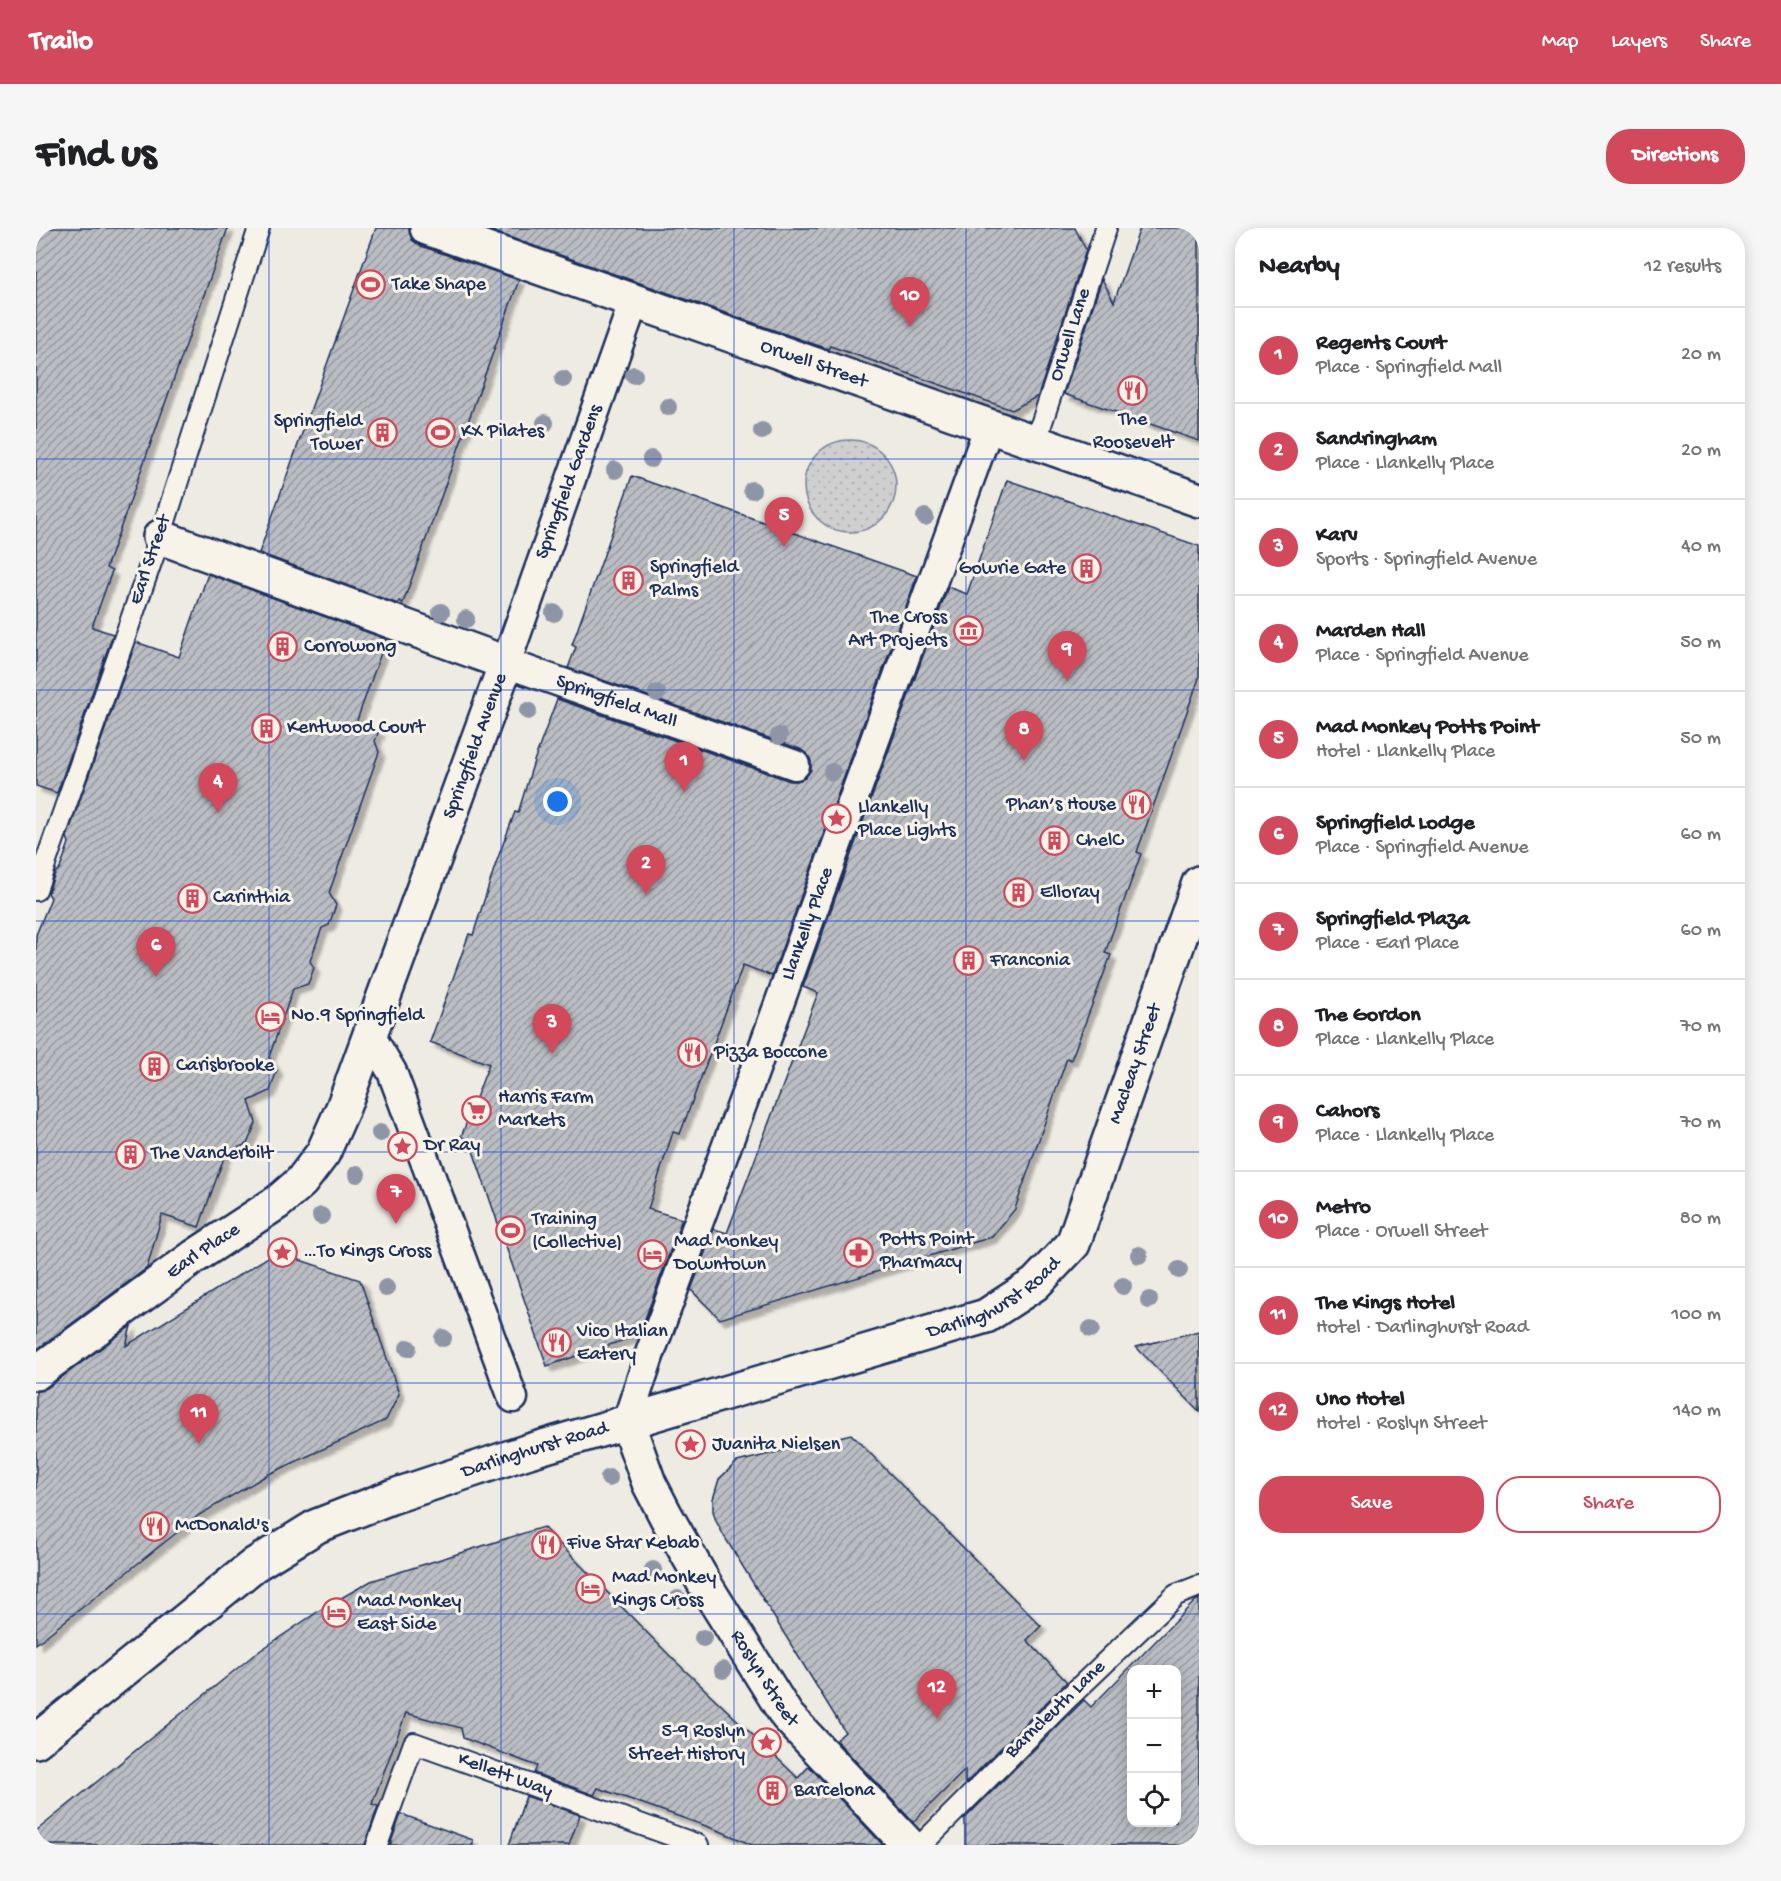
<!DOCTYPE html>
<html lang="en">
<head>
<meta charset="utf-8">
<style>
	body { margin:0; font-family:"Gochi Hand",sans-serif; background:#f6f6f6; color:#202124 }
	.controls { position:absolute; right:18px; bottom:18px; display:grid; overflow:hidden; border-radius:12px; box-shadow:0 3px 15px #0003 }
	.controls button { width:54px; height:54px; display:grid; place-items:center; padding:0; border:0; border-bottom:2px solid #e0e0e0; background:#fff; color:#202124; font:30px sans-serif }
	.you { position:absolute; left:522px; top:574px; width:21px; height:21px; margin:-15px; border:4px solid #fff; border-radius:50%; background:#1a73e8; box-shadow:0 0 0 9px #1a73e833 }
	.badge { display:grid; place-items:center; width:39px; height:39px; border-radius:50%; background:#d1495b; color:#fff; font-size:20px; font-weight:700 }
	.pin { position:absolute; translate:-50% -50px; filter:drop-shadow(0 2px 3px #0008) }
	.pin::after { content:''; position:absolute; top:32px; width:21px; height:18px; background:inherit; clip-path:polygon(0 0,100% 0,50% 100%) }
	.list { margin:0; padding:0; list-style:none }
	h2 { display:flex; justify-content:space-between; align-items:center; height:78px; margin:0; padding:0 24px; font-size:26px }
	h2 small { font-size:20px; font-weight:400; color:#757577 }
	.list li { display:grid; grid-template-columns:39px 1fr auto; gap:18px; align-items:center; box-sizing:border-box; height:96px; padding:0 24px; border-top:2px solid #e0e0e0 }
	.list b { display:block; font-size:22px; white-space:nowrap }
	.list p { margin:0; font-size:20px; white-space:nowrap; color:#757577 }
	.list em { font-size:20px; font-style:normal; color:#757577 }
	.actions { display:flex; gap:12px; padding:18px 24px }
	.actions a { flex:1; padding:14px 0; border:2px solid #d1495b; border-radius:24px; text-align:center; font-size:21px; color:#d1495b }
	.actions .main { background:#d1495b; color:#fff }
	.icon { flex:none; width:33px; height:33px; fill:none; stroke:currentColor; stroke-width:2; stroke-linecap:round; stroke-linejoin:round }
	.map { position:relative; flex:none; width:1163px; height:1617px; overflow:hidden; border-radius:24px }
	header { display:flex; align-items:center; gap:36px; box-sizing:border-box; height:84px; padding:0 30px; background:#d1495b; color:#fff }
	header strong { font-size:28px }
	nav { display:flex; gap:33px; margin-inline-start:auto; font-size:21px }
	.intro { display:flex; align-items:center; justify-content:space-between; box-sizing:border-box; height:144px; padding:0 36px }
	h1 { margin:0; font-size:42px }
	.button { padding:15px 27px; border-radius:24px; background:#d1495b; color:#fff; font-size:21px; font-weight:700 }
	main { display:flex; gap:36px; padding:0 36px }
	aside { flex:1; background:#fff; border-radius:24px; box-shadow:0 3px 15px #0003 }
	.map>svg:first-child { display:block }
</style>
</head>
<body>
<header>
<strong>Trailo</strong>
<nav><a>Map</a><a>Layers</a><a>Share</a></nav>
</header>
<div class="intro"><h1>Find us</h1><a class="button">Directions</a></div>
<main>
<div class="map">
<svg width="1163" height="1617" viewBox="0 0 1163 1617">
	<defs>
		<pattern id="grass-dots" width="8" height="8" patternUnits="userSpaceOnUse" patternTransform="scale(1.5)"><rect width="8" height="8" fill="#cfcfcf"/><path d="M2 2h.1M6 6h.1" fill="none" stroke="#b1b2b4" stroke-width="1.8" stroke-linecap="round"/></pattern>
		<pattern id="building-hatch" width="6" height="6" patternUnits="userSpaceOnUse" patternTransform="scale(1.5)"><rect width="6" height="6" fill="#babdc2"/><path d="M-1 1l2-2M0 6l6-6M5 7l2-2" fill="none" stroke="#969aa1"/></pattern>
		<filter id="shadow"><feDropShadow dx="5.5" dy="5.5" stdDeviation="1.5" flood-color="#0004"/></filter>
	</defs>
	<rect width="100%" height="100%" fill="#eeebe2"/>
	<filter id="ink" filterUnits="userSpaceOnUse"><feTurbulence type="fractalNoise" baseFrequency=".0167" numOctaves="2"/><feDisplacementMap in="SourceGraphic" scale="12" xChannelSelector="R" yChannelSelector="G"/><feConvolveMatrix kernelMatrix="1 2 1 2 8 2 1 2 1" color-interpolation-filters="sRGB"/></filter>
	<g filter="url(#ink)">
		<circle fill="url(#grass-dots)" stroke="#757f96" stroke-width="1.5" cx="814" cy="258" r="46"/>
		<g fill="url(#building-hatch)" stroke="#1b2f5e" stroke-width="1.5" fill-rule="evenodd" filter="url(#shadow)">
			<polygon points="0,0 192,0 70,340 76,343 56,399 77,406 21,565 0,558"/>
			<polygon points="340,0 373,0 376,12 385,18 483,52 367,375 363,373 362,376 223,325"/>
			<polygon points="447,0 1039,0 1050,22 1002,168 976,182 794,118 792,121"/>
			<polygon points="1104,0 1163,0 1163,213 1028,166 1066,51 1078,74"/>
			<polygon points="596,248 881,348 736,748 707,737 644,906 637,904 612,981 646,991 603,1107 511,1138 435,917 437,913 425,909 453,836 394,814 433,706 437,707 460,635 479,584 482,585 498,533 521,471 754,553 761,553 769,550 775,542 775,533 772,527 764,521 532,440 540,419 536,417"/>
			<polygon points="971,252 1163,318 1163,450 1101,624 1105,626 1069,725 1075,727 1035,832 1031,830 979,981 956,1009 684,1091 655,1062 678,1001 691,1005 782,765 767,759 912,359 931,366"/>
			<polygon points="172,346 350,411 320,495 343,503 339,513 343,524 293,665 300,677 293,697 286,700 274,733 278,740 272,756 257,761 233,829 241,842 234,863 213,873 220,895 211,916 190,924 163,999 126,987 111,1040 0,1122 0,707 15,670 12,665 19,645 24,640 33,615 31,609 100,414 143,429"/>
			<polygon points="240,1024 324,1052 363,1166 350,1192 231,1247 163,1287 0,1416 0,1163 11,1160 95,1098 90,1118"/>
			<polygon points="1163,1103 1163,1183 1100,1119"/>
			<polygon points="815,1206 1005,1398 991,1412 1031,1454 929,1556 929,1542 877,1594 800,1512 809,1504 688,1308 680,1293 677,1283 677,1271 683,1251 701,1234"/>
			<polygon points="507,1299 637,1431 762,1550 773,1538 847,1617 716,1617 684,1603 562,1560 558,1567 498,1545 501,1538 427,1510 425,1500 370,1485 336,1576 342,1578 329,1617 0,1617 0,1603 219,1426 286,1381 335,1353"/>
			<path d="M 1163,1371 L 1163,1617 L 929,1617 L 929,1590 L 1048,1472 L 1055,1479 L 1159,1373 ZM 1095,1442 L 1140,1442 L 1140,1594 L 1095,1594 Z"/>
			<polygon points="490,1568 544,1587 533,1617 473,1617"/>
			<polygon points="365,1586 437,1612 437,1617 354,1617"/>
		</g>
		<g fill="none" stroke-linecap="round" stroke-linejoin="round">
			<defs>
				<g id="service">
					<polyline points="999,215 1070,0"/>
					<polyline points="0,662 124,309 223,0"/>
					<polyline points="341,1617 378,1515 662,1617"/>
					<polyline points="885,1617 1033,1469 1140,1367 1163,1358"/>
				</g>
				<g id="pedestrian">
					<path id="s1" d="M 598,73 L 470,435 L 759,537"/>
					<polyline points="334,807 356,844 477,1170"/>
					<path id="s2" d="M 591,1194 L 613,1128 L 731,809 L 953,198"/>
				</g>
				<g id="minor">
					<path id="s3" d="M 391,0 L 1163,272"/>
					<path id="s4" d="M 0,1145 L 158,1029 L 242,974 L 265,954 L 287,925 L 307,880 L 470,435 L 124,309"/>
					<path id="s5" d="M 591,1194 L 613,1255 L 630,1288 L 671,1360 L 751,1488 L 873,1617"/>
				</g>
				<g id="tertiary">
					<path id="s6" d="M 0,1513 L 218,1337 L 281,1298 L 355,1269 L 493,1223 L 950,1088 L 999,1056 L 1037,1016 L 1163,655"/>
				</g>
			</defs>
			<use href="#service" stroke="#1b2f5e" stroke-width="24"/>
			<use href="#pedestrian" stroke="#1b2f5e" stroke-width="33"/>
			<use href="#minor" stroke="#1b2f5e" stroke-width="38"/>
			<use href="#tertiary" stroke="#1b2f5e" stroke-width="38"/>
			<use href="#service" stroke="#f7f3e8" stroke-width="20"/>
			<use href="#pedestrian" stroke="#f7f3e8" stroke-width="28"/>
			<use href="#minor" stroke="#f7f3e8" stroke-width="33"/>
			<use href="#tertiary" stroke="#f7f3e8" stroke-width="33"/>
		</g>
		<g fill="#8e95a6">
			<circle cx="598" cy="147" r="9"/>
			<circle cx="527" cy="151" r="9"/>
			<circle cx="632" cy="179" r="9"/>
			<circle cx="509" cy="195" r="9"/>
			<circle cx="726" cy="203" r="9"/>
			<circle cx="615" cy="231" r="9"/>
			<circle cx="579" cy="242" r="9"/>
			<circle cx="716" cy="262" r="9"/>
			<circle cx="889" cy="289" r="9"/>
			<circle cx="405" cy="384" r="9"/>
			<circle cx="518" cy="385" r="9"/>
			<circle cx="430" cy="391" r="9"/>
			<circle cx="621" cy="465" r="9"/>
			<circle cx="492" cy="483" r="9"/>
			<circle cx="743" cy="508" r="9"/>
			<circle cx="796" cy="544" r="9"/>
			<circle cx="344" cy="905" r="9"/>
			<circle cx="321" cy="946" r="9"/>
			<circle cx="285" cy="988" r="9"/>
			<circle cx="1103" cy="1027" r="9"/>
			<circle cx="1143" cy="1042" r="9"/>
			<circle cx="1087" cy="1058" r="9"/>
			<circle cx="350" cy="1060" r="9"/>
			<circle cx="1113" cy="1072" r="9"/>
			<circle cx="1055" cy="1101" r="9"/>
			<circle cx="407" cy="1110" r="9"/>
			<circle cx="372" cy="1120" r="9"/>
			<circle cx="573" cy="1250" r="9"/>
			<circle cx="617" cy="1342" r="9"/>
			<circle cx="642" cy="1371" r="9"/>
			<circle cx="667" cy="1410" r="9"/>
			<circle cx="687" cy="1442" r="9"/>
		</g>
	</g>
	<path fill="none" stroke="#1d4ed8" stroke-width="1.5" stroke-opacity="0.55" d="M 233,0 L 233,1617M 465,0 L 465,1617M 698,0 L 698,1617M 930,0 L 930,1617M 0,231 L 1163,231M 0,462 L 1163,462M 0,693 L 1163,693M 0,924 L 1163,924M 0,1155 L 1163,1155M 0,1386 L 1163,1386"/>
	<defs>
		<symbol id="stadium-ring" viewBox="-11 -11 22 22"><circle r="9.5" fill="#f7f3e8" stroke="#d1495b" stroke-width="1.5"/><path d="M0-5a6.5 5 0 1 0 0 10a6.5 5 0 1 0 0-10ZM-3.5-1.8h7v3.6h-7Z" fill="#d1495b"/></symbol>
		<symbol id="restaurant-ring" viewBox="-11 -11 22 22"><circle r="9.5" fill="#f7f3e8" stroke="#d1495b" stroke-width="1.5"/><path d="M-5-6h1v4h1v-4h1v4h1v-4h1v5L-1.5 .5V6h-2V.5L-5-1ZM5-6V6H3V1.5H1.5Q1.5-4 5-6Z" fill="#d1495b"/></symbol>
		<symbol id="building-ring" viewBox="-11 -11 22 22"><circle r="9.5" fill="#f7f3e8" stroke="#d1495b" stroke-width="1.5"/><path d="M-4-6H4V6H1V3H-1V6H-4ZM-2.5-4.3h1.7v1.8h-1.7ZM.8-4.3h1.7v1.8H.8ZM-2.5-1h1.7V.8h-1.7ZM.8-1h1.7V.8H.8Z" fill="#d1495b"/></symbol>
		<symbol id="museum-ring" viewBox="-11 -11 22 22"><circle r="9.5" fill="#f7f3e8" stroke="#d1495b" stroke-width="1.5"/><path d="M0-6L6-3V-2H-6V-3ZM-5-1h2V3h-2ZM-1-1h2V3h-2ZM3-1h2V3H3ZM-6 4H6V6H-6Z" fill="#d1495b"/></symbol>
		<symbol id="sight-ring" viewBox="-11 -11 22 22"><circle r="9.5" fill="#f7f3e8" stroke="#d1495b" stroke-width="1.5"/><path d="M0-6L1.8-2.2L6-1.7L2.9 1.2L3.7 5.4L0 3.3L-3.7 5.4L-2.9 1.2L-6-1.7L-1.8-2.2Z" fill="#d1495b"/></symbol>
		<symbol id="hotel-ring" viewBox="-11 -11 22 22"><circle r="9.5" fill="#f7f3e8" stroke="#d1495b" stroke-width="1.5"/><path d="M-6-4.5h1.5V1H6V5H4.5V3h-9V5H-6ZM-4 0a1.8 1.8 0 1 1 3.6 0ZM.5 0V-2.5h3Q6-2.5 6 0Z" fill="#d1495b"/></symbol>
		<symbol id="supermarket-ring" viewBox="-11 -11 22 22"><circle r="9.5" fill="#f7f3e8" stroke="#d1495b" stroke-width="1.5"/><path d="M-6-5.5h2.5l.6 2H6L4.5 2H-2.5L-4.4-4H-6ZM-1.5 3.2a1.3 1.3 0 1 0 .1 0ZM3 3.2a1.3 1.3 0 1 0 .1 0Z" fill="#d1495b"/></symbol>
		<symbol id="pharmacy-ring" viewBox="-11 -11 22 22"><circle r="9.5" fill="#f7f3e8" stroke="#d1495b" stroke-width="1.5"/><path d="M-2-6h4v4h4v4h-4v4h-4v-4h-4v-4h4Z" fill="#d1495b"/></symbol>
	</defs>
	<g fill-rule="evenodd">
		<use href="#stadium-ring" x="318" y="40" width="33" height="33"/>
		<use href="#restaurant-ring" x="1080" y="146" width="33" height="33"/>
		<use href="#stadium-ring" x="388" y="188" width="33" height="33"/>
		<use href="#building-ring" x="330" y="188" width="33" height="33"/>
		<use href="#building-ring" x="1034" y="324" width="33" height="33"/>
		<use href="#building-ring" x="576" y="336" width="33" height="33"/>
		<use href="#museum-ring" x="916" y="386" width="33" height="33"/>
		<use href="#building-ring" x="230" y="402" width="33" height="33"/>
		<use href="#building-ring" x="214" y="484" width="33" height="33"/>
		<use href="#restaurant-ring" x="1084" y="560" width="33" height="33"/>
		<use href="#sight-ring" x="784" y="574" width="33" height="33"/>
		<use href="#building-ring" x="1002" y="596" width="33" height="33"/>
		<use href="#building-ring" x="966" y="648" width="33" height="33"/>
		<use href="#building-ring" x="140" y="654" width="33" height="33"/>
		<use href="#building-ring" x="916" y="716" width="33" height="33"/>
		<use href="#hotel-ring" x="218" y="772" width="33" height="33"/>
		<use href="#restaurant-ring" x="640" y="808" width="33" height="33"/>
		<use href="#building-ring" x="102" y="822" width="33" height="33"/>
		<use href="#supermarket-ring" x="424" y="866" width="33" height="33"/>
		<use href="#sight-ring" x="350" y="902" width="33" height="33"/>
		<use href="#building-ring" x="78" y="910" width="33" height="33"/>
		<use href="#stadium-ring" x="458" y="986" width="33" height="33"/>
		<use href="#sight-ring" x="230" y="1008" width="33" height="33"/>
		<use href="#pharmacy-ring" x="806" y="1008" width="33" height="33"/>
		<use href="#hotel-ring" x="600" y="1010" width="33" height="33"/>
		<use href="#restaurant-ring" x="504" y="1098" width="33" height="33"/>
		<use href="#sight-ring" x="638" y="1200" width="33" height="33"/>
		<use href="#restaurant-ring" x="102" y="1282" width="33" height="33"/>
		<use href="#restaurant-ring" x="494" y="1300" width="33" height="33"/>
		<use href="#hotel-ring" x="538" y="1344" width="33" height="33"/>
		<use href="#hotel-ring" x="284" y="1368" width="33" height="33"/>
		<use href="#sight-ring" x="714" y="1498" width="33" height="33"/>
		<use href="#building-ring" x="720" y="1546" width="33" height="33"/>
	</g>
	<g text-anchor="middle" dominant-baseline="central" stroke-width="6" stroke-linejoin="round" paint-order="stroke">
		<g font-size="20" fill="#1b2f5e" stroke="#f7f3e8" text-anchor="start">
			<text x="356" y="57">Take Shape</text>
			<text x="1097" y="192" text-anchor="middle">The<tspan x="1097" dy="23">Roosevelt</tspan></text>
			<text x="326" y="194" text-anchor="end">Springfield<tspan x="326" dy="23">Tower</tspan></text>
			<text x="425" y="204">KX Pilates</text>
			<text x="614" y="340">Springfield<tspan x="614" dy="23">Palms</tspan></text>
			<text x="1030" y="341" text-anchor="end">Gowrie Gate</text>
			<text x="911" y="390" text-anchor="end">The Cross<tspan x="911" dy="23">Art Projects</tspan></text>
			<text x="268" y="419">Corrowong</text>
			<text x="251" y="500">Kentwood Court</text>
			<text x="1080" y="577" text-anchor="end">Phan’s House</text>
			<text x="822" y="580">Llankelly<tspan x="822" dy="23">Place Lights</tspan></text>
			<text x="1040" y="613">ChelC</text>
			<text x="1004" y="665">Elloray</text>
			<text x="177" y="670">Carinthia</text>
			<text x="954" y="733">Franconia</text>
			<text x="255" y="788">No.9 Springfield</text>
			<text x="678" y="825">Pizza Boccone</text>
			<text x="140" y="838">Carisbrooke</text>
			<text x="462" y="870">Harris Farm<tspan x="462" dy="23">Markets</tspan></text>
			<text x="388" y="918">Dr Ray</text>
			<text x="115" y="926">The Vanderbilt</text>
			<text x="496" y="992">Training<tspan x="496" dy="23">(Collective)</tspan></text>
			<text x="844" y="1012">Potts Point<tspan x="844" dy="23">Pharmacy</tspan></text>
			<text x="638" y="1014">Mad Monkey<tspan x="638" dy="23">Downtown</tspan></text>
			<text x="267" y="1024">…To Kings Cross</text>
			<text x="541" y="1104">Vico Italian<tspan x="541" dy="23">Eatery</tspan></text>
			<text x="676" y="1217">Juanita Nielsen</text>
			<text x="139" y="1298">McDonald's</text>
			<text x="531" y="1316">Five Star Kebab</text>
			<text x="576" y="1350">Mad Monkey<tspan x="576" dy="23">Kings Cross</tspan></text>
			<text x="321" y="1374">Mad Monkey<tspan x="321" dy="23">East Side</tspan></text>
			<text x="709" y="1504" text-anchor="end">5-9 Roslyn<tspan x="709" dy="23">Street History</tspan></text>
			<text x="758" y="1563">Barcelona</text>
		</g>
		<g font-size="20" fill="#1b2f5e" stroke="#f7f3e8">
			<text transform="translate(1035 107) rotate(-72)">Orwell Lane</text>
			<text stroke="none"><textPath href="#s3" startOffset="410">Orwell Street</textPath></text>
			<text transform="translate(534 254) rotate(-70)">Springfield Gardens</text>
			<text transform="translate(115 332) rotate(-71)">Earl Street</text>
			<text stroke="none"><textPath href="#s1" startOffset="501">Springfield Mall</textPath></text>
			<text stroke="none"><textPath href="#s4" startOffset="798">Springfield Avenue</textPath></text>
			<text stroke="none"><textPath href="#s2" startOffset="530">Llankelly Place</textPath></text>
			<text stroke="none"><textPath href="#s6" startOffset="1360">Macleay Street</textPath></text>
			<text stroke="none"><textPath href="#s4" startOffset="207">Earl Place</textPath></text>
			<text stroke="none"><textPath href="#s6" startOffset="1071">Darlinghurst Road</textPath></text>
			<text stroke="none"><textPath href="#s6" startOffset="585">Darlinghurst Road</textPath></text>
			<text stroke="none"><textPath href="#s5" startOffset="292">Roslyn Street</textPath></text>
			<text transform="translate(1020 1482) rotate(-44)">Barncleuth Lane</text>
			<text transform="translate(469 1548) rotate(20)">Kellett Way</text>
		</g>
	</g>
</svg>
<div class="controls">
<button>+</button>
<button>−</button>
<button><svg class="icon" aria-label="locate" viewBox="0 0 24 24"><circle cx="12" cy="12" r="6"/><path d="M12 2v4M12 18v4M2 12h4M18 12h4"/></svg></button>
</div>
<div class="you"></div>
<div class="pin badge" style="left:648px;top:564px">1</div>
<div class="pin badge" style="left:610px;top:667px">2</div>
<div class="pin badge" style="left:516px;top:826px">3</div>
<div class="pin badge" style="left:182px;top:585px">4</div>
<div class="pin badge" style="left:748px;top:319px">5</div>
<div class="pin badge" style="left:120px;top:749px">6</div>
<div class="pin badge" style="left:360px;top:996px">7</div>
<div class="pin badge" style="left:988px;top:533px">8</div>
<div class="pin badge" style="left:1031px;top:453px">9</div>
<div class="pin badge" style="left:874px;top:99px">10</div>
<div class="pin badge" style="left:163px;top:1216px">11</div>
<div class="pin badge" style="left:901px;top:1491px">12</div>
</div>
<aside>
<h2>Nearby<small>12 results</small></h2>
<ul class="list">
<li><span class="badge">1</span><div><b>Regents Court</b><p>Place · Springfield Mall</p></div><em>20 m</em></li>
<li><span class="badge">2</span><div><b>Sandringham</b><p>Place · Llankelly Place</p></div><em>20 m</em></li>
<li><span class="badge">3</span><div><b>Karv</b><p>Sports · Springfield Avenue</p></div><em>40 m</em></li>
<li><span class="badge">4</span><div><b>Marden Hall</b><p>Place · Springfield Avenue</p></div><em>50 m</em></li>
<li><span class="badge">5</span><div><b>Mad Monkey Potts Point</b><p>Hotel · Llankelly Place</p></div><em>50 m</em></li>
<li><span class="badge">6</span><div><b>Springfield Lodge</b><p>Place · Springfield Avenue</p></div><em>60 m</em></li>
<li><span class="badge">7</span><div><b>Springfield Plaza</b><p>Place · Earl Place</p></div><em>60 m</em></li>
<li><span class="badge">8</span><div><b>The Gordon</b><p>Place · Llankelly Place</p></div><em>70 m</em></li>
<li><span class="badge">9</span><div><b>Cahors</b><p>Place · Llankelly Place</p></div><em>70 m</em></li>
<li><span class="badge">10</span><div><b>Metro</b><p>Place · Orwell Street</p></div><em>80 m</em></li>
<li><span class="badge">11</span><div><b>The Kings Hotel</b><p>Hotel · Darlinghurst Road</p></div><em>100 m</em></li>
<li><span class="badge">12</span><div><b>Uno Hotel</b><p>Hotel · Roslyn Street</p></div><em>140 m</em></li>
</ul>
<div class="actions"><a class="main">Save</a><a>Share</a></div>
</aside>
</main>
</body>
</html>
